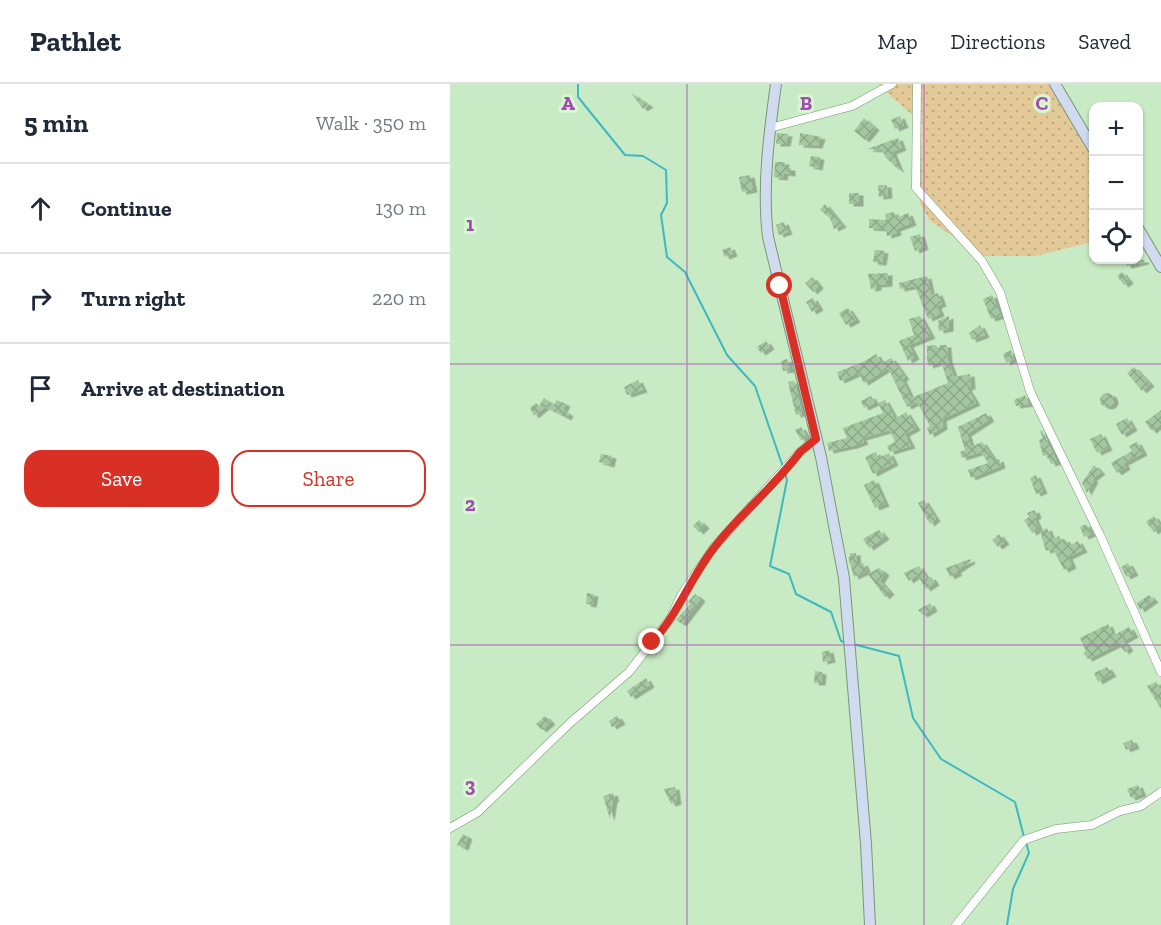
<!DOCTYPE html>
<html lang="en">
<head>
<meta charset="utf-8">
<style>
	body { margin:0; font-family:"Zilla Slab",serif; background:#f2f2f3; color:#1f2937 }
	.controls { position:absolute; right:18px; top:18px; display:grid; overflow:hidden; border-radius:12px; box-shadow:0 2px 4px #0004 }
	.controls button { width:54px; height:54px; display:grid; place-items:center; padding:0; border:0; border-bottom:2px solid #e0e1e3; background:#fff; color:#1f2937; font:30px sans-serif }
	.stop { position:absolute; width:18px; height:18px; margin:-14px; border:4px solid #d93025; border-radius:50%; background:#fff }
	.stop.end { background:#d93025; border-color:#fff; box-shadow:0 2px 6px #0008 }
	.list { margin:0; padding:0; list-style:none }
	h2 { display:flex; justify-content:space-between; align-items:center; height:78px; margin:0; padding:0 24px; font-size:26px }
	h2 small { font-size:20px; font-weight:400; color:#747a83 }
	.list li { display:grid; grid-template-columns:39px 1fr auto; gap:18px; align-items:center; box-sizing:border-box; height:90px; padding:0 24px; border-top:2px solid #e0e1e3 }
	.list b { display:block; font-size:22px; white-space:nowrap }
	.list em { font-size:20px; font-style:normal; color:#747a83 }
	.actions { display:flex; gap:12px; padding:18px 24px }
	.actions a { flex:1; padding:14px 0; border:2px solid #d93025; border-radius:18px; text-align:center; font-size:21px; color:#d93025 }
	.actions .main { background:#d93025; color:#fff }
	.icon { flex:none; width:33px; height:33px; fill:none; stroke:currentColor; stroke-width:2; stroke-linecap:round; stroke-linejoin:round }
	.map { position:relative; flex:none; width:711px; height:841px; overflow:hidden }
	header { display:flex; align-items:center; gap:36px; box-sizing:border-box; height:84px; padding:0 30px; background:#fff; border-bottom:2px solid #e0e1e3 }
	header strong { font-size:28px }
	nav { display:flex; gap:33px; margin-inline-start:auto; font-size:21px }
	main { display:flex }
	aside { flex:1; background:#fff }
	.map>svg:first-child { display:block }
</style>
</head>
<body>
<header>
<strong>Pathlet</strong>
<nav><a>Map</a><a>Directions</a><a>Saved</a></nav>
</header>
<main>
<aside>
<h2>5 min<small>Walk · 350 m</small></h2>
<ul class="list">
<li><svg class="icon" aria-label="ahead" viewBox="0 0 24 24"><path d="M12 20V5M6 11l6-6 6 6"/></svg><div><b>Continue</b></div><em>130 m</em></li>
<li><svg class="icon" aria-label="right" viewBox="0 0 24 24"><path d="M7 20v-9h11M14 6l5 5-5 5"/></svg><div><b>Turn right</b></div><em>220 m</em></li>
<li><svg class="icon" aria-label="arrive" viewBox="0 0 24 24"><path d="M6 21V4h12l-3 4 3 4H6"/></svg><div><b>Arrive at destination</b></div></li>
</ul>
<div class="actions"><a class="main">Save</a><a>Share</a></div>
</aside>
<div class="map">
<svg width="711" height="841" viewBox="0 0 711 841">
	<defs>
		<pattern id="grass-dots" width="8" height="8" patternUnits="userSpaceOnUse" patternTransform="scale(1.5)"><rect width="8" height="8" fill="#e3c898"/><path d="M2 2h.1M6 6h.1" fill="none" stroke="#c1ab82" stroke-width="1.8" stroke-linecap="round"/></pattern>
		<pattern id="building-cross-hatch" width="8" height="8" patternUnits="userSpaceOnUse" patternTransform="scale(1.5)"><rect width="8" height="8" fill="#a4c6a1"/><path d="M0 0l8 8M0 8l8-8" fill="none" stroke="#8ca989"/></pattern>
		<filter id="shadow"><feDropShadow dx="4.5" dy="2.5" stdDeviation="0" flood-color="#0004"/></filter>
	</defs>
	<rect width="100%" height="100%" fill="#c8eac4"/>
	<polygon fill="url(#grass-dots)" points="428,0 600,0 643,76 643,158 585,172 533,172 480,137 470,119 472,40"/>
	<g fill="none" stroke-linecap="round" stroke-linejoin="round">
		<g stroke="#3fb8c1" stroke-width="2">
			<polyline points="128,0 128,13 175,71 193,72 216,86 217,119 211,131 217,173 235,188 277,271 305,302 333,383"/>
			<polyline points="335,389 337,396 320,482 339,490 346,510 381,528 391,557 394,558"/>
			<polyline points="403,560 449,572 463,634 491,675 565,718 574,753"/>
			<polyline points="557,841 563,805 579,769 576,758"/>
		</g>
	</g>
	<g fill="url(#building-cross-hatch)" filter="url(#shadow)">
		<polygon points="182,10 183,10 199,21 193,25"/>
		<polygon points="450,32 454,41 445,45 441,36"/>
		<polygon points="414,34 425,44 415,56 404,47"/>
		<polygon points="327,49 338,50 336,60 326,60"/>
		<polygon points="350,49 371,53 368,62 349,61"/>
		<polygon points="448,54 452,64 442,68 450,87 436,74 432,66 417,65"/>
		<polygon points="361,72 370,73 368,84 359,82"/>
		<polygon points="325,78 335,78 334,84 341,84 341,90 334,89 333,94 324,93"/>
		<polygon points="300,91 303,106 292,108 289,93"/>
		<polygon points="428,101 437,101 438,112 429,113"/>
		<rect x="399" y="109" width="10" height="11"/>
		<polygon points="375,120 392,141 384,145 380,134 370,126"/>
		<polygon points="444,128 446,134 458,129 462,139 446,145 447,149 437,152 436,145 419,144 419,135 436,136 435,130"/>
		<polygon points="334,138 338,148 329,151 326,141"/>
		<polygon points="470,150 474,163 465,167 460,153"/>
		<polygon points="280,163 283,170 275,173 272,166"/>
		<polygon points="425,166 434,167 432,179 423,178"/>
		<polygon points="674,176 694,176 695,178 677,182"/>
		<polygon points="672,188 679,197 674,201 667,192"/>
		<polygon points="438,189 438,200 427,201 427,204 421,205 418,190"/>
		<polygon points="477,192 481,211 488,209 492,220 487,222 490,230 478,235 465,202 450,205 449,199"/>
		<polygon points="362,193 369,202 363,208 355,199"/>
		<polygon points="542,211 551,232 541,235 533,215"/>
		<polygon points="363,214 369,224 362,228 356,218"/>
		<polygon points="398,224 406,236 396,241 389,229"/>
		<polygon points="470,232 481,252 459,261 465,273 458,277 449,257 464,251 459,235"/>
		<polygon points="499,232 499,245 489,247 488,237"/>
		<polygon points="530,241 535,251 522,256 519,249"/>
		<polygon points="316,257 320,263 311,269 307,263"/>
		<polygon points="486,261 490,269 490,261 497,261 498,276 504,293 520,290 521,303 517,304 526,319 492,335 493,343 480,351 477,344 480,342 467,318 457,323 438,284 414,299 408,289 390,297 387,288 413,278 426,270 432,279 441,274 455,293 452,295 461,314 498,299 491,278 479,282 477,276 477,262"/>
		<polygon points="561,266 564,275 556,279 553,270"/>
		<polygon points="337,275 340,286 333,287 331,277"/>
		<polygon points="684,283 700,300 692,307 677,289"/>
		<polygon points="188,296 193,306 177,311 174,303"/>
		<polygon points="342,297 345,298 352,330 346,331 338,298"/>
		<circle cx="657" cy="316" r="7"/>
		<polygon points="575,311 579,320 566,322 564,316"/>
		<polygon points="421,312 425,319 414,324 411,317"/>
		<polygon points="94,314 104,321 107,316 116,320 113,326 119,330 117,334 95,323 84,332 80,324 86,319 89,322"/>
		<polygon points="435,316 445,335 456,328 466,344 455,350 461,362 440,368 437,362 445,358 440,346 412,354 414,358 403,362 379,367 377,359 397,354 393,344 433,329 428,319"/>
		<polygon points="711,326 711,340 702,347 695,338"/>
		<polygon points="536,329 540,335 517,350 521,363 532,358 545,377 549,375 551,382 521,394 518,386 538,379 531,368 512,374 510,368 515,366 508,343"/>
		<polygon points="677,334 683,344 672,351 666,340"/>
		<polygon points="351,343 357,353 351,356 345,346"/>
		<polygon points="592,346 607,378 601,380 597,371 593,372 589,356 593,354 590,348"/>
		<polygon points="651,350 658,364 647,369 640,355"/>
		<polygon points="687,358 693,369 674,379 676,383 667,389 661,379 682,367 679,362"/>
		<polygon points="426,368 428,374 439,369 444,379 423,390 415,373"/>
		<polygon points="151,370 162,372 160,381 149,378"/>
		<polygon points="644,381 651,388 642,395 644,396 637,409 632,399"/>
		<polygon points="586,391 593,407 586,410 580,394"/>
		<polygon points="424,396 435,420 425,424 414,401"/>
		<polygon points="474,416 486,435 480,440 468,419"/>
		<polygon points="585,426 587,432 584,434 589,445 582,449 574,436 579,433 577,429"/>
		<polygon points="704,432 711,442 704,448 696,438"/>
		<polygon points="249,436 255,442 249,448 243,442"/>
		<polygon points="636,440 641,450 634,453 630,443"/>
		<polygon points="597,444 602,455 609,452 611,457 615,455 619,462 628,457 633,466 618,473 622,482 614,486 603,465 596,467 590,447"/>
		<polygon points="429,446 435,453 419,464 413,455"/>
		<polygon points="549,450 555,458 548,463 542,456"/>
		<polygon points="400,469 406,469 407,482 413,479 417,487 404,493 398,473 400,473"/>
		<polygon points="520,475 521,477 506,487 508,489 500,493 496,484"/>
		<polygon points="678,479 684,489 676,493 671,483"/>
		<polygon points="469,482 477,495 481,493 485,499 476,505 467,491 459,497 454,489"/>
		<polygon points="429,484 435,489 430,497 440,508 435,513 418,490"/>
		<polygon points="137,509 144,510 142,521 136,520"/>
		<polygon points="245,510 251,515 232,540 226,536 240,520 238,518"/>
		<polygon points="699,511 704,516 690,526 687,519"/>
		<polygon points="480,519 483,525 473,531 468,526"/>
		<polygon points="658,540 662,549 666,550 679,543 684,551 673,557 679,564 675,568 668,560 638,575 633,569 636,567 630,554"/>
		<polygon points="379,566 381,576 373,578 372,568"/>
		<polygon points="657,583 662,590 648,598 644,589"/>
		<polygon points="365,587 372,588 371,599 364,599"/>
		<polygon points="196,594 200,601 181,613 177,607"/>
		<polygon points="706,598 711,606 711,625 697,602"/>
		<polygon points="95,632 101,638 92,646 86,640"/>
		<polygon points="167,632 171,638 162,643 159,637"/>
		<polygon points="682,656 685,662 676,666 673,659"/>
		<polygon points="688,701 692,710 681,714 677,705"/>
		<polygon points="225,703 227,718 221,720 214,705"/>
		<polygon points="163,709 165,715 163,716 160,735 153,712"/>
		<polygon points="13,750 18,753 14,764 7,761"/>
	</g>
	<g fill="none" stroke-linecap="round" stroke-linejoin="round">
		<defs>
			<g id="street">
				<polyline points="467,0 466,104 532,177 550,208 580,307 650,451 711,588"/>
				<polyline points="320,44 402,22 442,0"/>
				<polyline points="0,744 28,728 120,639 179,588 220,535 232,510 264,463 350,368 366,355"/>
				<polyline points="506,841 574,756 606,745 642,741 670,727 691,722 711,708"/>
			</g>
			<g id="secondary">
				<path d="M 326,0 C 319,50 312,103 318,153 L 371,373 L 394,494 L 416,760 L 420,841"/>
				<polyline points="605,0 644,66"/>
				<polyline points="688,144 711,183"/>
			</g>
		</defs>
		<use href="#street" stroke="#789875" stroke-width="9"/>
		<use href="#secondary" stroke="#789875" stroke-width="12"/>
		<use href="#street" stroke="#fff" stroke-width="8"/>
		<use href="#secondary" stroke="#d0dbef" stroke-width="10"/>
	</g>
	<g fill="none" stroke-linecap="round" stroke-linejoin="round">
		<path stroke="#d93025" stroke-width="8" d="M 202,558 C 227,532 240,495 263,465 C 289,431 324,403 350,368 L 366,355 L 330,202"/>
	</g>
	<path fill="none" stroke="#a549b3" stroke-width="1.5" stroke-opacity="0.55" d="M 237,0 L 237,841M 474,0 L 474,841M 0,280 L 711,280M 0,561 L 711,561"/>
	<g font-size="20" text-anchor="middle" font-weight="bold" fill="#a549b3" stroke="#d5f8d1" stroke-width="6" stroke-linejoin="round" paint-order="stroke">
		<text x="118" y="26">A</text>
		<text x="356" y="26">B</text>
		<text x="592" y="26">C</text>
		<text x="20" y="147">1</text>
		<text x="20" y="427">2</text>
		<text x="20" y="708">3</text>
	</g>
</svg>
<div class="controls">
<button>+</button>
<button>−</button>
<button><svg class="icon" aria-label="locate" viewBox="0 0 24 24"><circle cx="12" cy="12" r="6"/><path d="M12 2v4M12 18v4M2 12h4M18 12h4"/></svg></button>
</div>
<div class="stop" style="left:330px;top:202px"></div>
<div class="stop end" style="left:202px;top:558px"></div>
</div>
</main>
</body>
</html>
